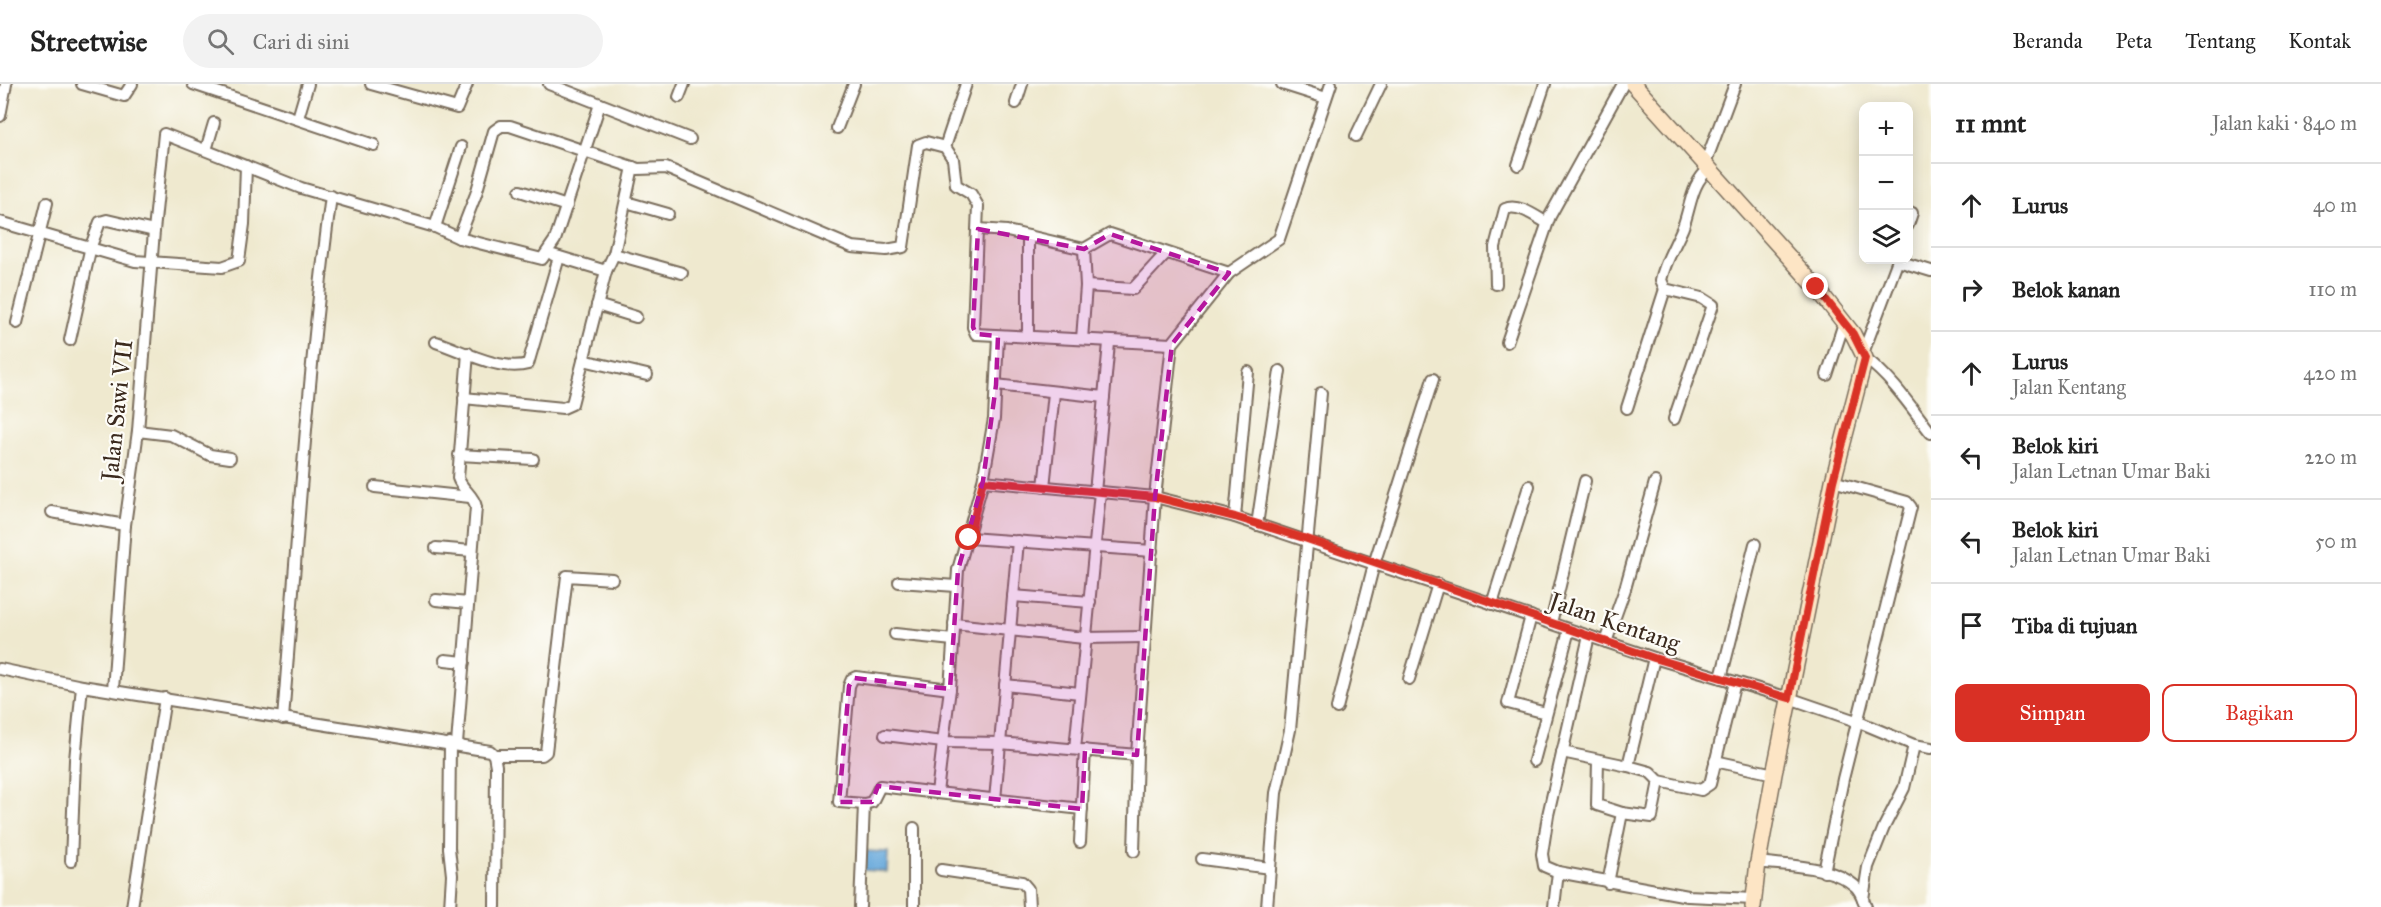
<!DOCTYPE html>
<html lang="id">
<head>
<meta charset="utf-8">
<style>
	body { margin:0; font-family:"IM FELL Great Primer",serif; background:#f2f2f2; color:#222 }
	.controls { position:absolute; right:18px; top:18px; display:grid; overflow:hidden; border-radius:12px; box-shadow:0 3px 15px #0003 }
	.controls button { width:54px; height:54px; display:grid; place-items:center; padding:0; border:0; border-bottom:2px solid #e0e0e0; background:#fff; color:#222; font:30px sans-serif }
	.stop { position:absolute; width:18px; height:18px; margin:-14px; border:4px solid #d93025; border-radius:50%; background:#fff }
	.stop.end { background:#d93025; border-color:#fff; box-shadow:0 2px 6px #0008 }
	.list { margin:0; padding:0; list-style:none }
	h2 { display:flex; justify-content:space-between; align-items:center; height:78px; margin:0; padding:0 24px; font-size:26px }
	h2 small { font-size:20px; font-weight:400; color:#767676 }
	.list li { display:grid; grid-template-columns:39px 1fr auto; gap:18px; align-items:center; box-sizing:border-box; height:84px; padding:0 24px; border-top:2px solid #e0e0e0 }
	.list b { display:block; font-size:22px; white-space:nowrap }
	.list p { margin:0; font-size:20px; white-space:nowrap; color:#767676 }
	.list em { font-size:20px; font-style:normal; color:#767676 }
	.actions { display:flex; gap:12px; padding:18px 24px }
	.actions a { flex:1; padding:14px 0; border:2px solid #d93025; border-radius:12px; text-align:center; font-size:21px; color:#d93025 }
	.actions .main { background:#d93025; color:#fff }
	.icon { flex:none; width:33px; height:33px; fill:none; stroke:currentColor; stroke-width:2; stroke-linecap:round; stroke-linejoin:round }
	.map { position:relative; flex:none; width:1931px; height:823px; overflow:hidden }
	header { display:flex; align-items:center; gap:36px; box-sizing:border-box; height:84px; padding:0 30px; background:#fff; border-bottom:2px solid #e0e0e0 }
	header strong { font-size:28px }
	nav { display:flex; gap:33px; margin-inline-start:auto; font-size:21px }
	.search { width:420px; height:54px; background:#f2f2f2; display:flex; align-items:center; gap:15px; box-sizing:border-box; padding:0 21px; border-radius:33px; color:#767676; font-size:22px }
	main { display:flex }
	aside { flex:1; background:#fff }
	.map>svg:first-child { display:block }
</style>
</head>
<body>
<header>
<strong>Streetwise</strong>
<div class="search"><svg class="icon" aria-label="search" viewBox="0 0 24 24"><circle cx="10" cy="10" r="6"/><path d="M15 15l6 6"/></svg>Cari di sini</div>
<nav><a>Beranda</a><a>Peta</a><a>Tentang</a><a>Kontak</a></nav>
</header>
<main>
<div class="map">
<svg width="1931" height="823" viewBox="0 0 1931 823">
	<rect width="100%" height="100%" fill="#fdfcf7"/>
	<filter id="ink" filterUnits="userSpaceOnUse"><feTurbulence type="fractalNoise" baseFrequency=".0167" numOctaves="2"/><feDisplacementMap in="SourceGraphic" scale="12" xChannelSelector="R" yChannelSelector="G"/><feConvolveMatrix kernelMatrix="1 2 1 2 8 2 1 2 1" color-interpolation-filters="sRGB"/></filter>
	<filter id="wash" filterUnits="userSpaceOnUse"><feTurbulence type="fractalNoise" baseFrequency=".008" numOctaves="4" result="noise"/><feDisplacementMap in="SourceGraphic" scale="24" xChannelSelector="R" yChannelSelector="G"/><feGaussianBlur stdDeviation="1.35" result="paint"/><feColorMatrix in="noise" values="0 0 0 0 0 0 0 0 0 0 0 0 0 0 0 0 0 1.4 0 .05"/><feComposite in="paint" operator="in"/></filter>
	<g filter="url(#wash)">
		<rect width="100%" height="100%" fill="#efe9cf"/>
		<polygon fill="#67a9db" stroke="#516a7c" stroke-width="1.5" points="865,767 888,768 887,788 864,786"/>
	</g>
	<g filter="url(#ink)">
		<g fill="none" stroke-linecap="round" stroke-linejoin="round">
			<defs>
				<g id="street">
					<polyline points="82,0 124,12 132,0"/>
					<polyline points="193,0 374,61"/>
					<polyline points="371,0 457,24 467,0"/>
					<polyline points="549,0 690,55"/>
					<polyline points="1282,0 1326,14"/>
					<polyline points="679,13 684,0"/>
					<polyline points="1016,19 1022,0"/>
					<polyline points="0,32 6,0"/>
					<polyline points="298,34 308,0"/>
					<polyline points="837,44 854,0"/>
					<polyline points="1356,52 1381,0"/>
					<polyline points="945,63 966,0"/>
					<polyline points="206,66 214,39"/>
					<polyline points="1705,80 1735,0"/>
					<polyline points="1518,81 1545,0"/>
					<polyline points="520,107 567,122"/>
					<polyline points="626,118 668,130"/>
					<polyline points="0,138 135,177 222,183 239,177 244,140 246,82"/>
					<polyline points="1908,141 1912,129"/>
					<polyline points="435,143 461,63"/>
					<polyline points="978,145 1007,147 1084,165 1110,150 1229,189"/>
					<polyline points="459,154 476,110 494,47 501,42 510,42 638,85 666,84 852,163 886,166 903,163 918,61 926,58 945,63 953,75 956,101 971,110 978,122 973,243 976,250 1172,260"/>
					<polyline points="614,170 633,83"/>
					<polyline points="553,171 606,187 614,170 682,189"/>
					<polyline points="1898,177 1931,187"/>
					<path d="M 1496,200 L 1495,163 L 1505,125 C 1518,119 1535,132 1547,139"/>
					<polyline points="1086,202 1133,205 1166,169"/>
					<polyline points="597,221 636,233"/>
					<polyline points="17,239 47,119"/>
					<polyline points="998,252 994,335 983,397 958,486 950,605 943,658 1000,659 1137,671 1155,413 1172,260 1229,189 1279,155 1331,0"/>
					<polyline points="1028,253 1028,152"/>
					<polyline points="1082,255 1086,202 1084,165"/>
					<polyline points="70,256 91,162 100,138 107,136 154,147"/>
					<path d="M 436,258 C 463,267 500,288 528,280 L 559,173"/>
					<polyline points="1507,258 1550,132 1623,0"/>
					<polyline points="1863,269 1898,176"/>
					<path d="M 1865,274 C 1892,294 1911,323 1931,349"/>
					<polyline points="583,276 647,291"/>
					<polyline points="1827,291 1844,239"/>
					<polyline points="996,301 1104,313 1109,259"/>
					<polyline points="464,314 563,324 572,320 606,187"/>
					<polyline points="1627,324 1665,205"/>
					<path d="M 1674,335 L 1713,221 L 1702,214 L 1665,205 L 1661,196 C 1665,177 1676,160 1683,143 C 1691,122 1691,99 1710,84"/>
					<polyline points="138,347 171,351 210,371 230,374"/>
					<polyline points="459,371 533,375"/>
					<polyline points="983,397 1155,413 1235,433 1654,574 1789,614 1859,638 1914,661 1931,664"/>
					<polyline points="375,403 470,413"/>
					<polyline points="1044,403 1054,309"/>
					<polyline points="1095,408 1104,313"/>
					<polyline points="52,428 125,441"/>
					<polyline points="1235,433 1248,288"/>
					<polyline points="1257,441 1280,287"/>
					<polyline points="969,454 1152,467"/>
					<polyline points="436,464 472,467"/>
					<polyline points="899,498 956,502"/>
					<polyline points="1013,512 1090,518"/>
					<polyline points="436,516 468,519"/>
					<polyline points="1492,520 1529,402"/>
					<polyline points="1531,532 1508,619 1546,629"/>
					<polyline points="1551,539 1585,397"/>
					<polyline points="954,540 1084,554 1145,553"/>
					<polyline points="895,550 953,556"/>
					<polyline points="1606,558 1625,505 1655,398"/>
					<polyline points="1654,574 1628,682 1650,688 1659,697 1701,706 1710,700 1735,598"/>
					<polyline points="445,576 464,578"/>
					<polyline points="0,585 82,602 490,667 494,671 496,682 495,823"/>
					<polyline points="1721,594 1755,460"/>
					<polyline points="1409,595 1438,500"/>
					<polyline points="1005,601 1080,609"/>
					<polyline points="113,606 125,441 138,347 154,147 164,50 301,104 435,143 459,154 542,175 555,156 600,20"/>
					<polyline points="1337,624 1374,480 1433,295"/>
					<path d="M 283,635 C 297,461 308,285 331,112"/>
					<polyline points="885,651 943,658 937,709 880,702 872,718 864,720 839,718 849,602 852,595 856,593 950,605"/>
					<path d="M 457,660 L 476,423 C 474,411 462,406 458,394 L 468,269"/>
					<polyline points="1075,665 1100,408"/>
					<polyline points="1562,668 1628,682"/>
					<polyline points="494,671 542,671 546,668 567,492 612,495"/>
					<polyline points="1598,676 1597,721 1622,729"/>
					<polyline points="1534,677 1569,546"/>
					<polyline points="1715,677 1774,690"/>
					<polyline points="937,709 1082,725"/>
					<polyline points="995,716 1018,457"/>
					<polyline points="1080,758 1085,666"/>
					<polyline points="1134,767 1137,671"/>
					<polyline points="1202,775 1270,784"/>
					<polyline points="71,777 75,676 82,602"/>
					<path d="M 1758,778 C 1787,782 1832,781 1855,802 C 1861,807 1863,816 1866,823"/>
					<polyline points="941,786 1022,798 1028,805 1029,823"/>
					<polyline points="1558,788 1688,812 1754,815"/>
					<polyline points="1824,788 1843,695 1911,423 1907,418 1833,397"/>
					<polyline points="1608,799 1622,729 1652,733 1659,697"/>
					<polyline points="1863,815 1868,783 1884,743 1904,704 1914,661"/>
					<polyline points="132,823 165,614"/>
					<polyline points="450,823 452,791 449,764 450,659"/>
					<polyline points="860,823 864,720"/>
					<polyline points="914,823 914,744"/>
					<polyline points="1267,823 1276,709 1290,646 1321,309"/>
					<polyline points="1554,823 1558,788 1544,782 1542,770 1548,731 1589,552"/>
				</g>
				<polyline id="secondary" points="1633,0 1816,203 1853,250 1865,274 1833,397 1774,690 1758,778 1753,823"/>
			</defs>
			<use href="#street" stroke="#7a6d5c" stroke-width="14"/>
			<use href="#secondary" stroke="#7a6d5c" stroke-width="18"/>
			<use href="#street" stroke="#fff" stroke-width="10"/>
			<use href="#secondary" stroke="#fde5c5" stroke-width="15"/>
		</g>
	</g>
	<g fill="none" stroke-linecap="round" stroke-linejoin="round" filter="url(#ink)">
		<polyline stroke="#d93025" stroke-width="8" points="969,454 983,397 1155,413 1235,433 1307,455 1654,574 1789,614 1833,397 1865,274 1853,250 1816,203"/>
	</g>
	<path fill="#b5179e" fill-opacity="0.2" stroke="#b5179e" stroke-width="4.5" stroke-dasharray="12 8" stroke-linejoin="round" d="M 978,145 L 1084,165 L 1110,150 L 1229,189 L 1172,260 L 1155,413 L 1137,671 L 1085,666 L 1082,725 L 878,702 L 872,718 L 839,718 L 849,602 L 854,594 L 950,605 L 958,486 L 983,397 L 996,301 L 998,252 L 976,250 L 973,243 Z"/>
	<g text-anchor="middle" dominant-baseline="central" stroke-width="4.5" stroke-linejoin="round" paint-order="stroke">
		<g font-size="24" fill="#3b2a1e" stroke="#fdfcf7">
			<text transform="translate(117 326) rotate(-84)">Jalan Sawi VII</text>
			<text transform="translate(1615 538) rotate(19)">Jalan Kentang</text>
		</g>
	</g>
</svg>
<div class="controls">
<button>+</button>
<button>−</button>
<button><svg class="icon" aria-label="layers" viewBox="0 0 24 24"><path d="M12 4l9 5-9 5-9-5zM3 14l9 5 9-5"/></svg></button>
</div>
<div class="stop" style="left:969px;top:454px"></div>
<div class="stop end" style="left:1816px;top:203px"></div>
</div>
<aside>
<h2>11 mnt<small>Jalan kaki · 840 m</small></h2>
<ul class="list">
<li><svg class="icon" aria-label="ahead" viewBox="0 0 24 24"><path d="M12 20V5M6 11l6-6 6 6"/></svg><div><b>Lurus</b></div><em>40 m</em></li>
<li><svg class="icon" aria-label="right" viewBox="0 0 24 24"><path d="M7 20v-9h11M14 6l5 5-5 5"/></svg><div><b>Belok kanan</b></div><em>110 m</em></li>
<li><svg class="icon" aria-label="ahead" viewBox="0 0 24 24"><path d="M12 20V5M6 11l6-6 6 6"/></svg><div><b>Lurus</b><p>Jalan Kentang</p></div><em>420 m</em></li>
<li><svg class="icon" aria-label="left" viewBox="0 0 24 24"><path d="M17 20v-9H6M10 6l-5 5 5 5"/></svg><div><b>Belok kiri</b><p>Jalan Letnan Umar Baki</p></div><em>220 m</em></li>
<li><svg class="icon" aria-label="left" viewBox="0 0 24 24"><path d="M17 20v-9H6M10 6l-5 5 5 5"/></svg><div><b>Belok kiri</b><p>Jalan Letnan Umar Baki</p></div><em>50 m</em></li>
<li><svg class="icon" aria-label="arrive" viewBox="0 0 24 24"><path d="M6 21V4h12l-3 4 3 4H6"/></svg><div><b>Tiba di tujuan</b></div></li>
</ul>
<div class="actions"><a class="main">Simpan</a><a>Bagikan</a></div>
</aside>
</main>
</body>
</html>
